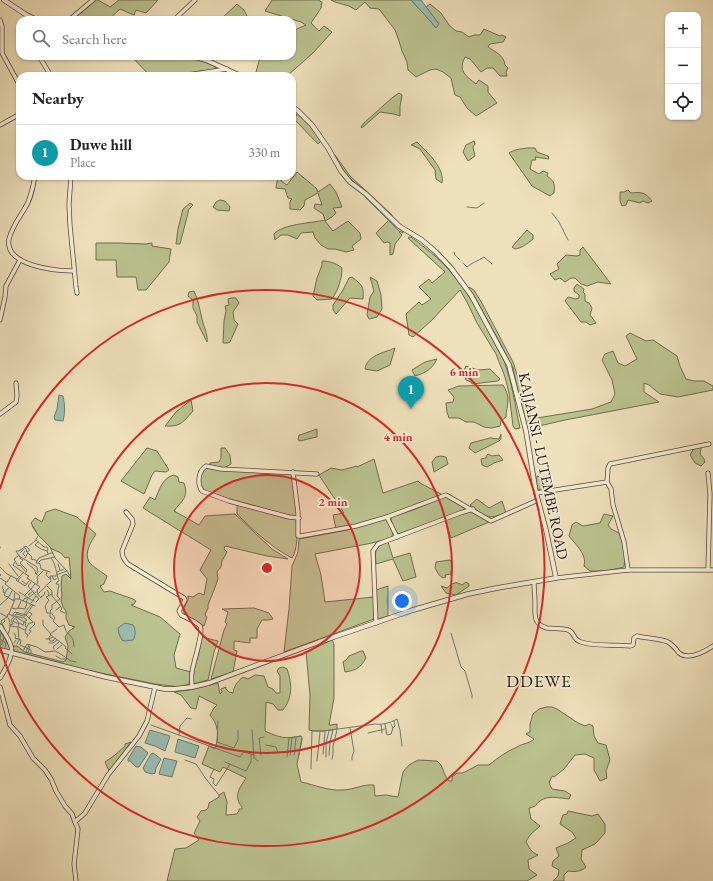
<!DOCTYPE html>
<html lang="en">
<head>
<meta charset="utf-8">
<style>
	body { margin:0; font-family:"EB Garamond",serif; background:#f2f2f2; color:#222 }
	.controls { position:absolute; right:12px; top:12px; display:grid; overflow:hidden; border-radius:8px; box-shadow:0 1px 3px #0004 }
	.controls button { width:36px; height:36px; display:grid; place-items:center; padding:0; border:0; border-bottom:1px solid #e0e0e0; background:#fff; color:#222; font:20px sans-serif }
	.you { position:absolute; left:402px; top:601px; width:14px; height:14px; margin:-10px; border:3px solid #fff; border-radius:50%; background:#1a73e8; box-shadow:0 0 0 6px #1a73e833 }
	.badge { display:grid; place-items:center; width:26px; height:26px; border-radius:50%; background:#8f2418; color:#fff; font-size:13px; font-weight:700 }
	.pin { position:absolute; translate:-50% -33px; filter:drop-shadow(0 1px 2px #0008) }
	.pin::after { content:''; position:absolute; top:21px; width:14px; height:12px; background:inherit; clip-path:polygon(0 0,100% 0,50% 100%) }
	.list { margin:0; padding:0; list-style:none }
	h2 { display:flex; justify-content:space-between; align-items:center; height:52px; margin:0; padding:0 16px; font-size:17px }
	h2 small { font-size:13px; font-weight:400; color:#767676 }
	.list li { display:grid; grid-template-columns:26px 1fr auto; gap:12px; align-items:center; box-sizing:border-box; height:56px; padding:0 16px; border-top:1px solid #e0e0e0 }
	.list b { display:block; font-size:15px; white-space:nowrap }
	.list p { margin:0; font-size:13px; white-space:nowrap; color:#767676 }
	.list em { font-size:13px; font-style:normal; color:#767676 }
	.icon { flex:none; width:22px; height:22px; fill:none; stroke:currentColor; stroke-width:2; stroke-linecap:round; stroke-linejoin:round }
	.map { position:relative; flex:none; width:713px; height:881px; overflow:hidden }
	.search { position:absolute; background:#fff; box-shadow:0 1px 3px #0004; left:16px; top:16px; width:280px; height:44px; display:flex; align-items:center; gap:10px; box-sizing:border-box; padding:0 14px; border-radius:12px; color:#767676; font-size:15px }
	.panel { position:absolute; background:#fff; box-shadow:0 1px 3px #0004; left:16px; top:72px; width:280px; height:108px; border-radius:12px }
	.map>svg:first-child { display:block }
</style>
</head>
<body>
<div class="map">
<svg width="713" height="881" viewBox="0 0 713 881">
	<rect width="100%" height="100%" fill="#eee0bb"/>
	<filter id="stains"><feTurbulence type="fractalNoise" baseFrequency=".005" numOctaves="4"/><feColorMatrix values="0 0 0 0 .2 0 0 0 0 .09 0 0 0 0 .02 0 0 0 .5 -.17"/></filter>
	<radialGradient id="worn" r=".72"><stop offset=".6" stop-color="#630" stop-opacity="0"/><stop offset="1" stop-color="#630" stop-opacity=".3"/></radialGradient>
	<g fill="#bac28f" stroke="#6f6c50">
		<polygon points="96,0 98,0 110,7 119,0 158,0 146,13 136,10 134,15 120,9 108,20 70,20"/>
		<polygon points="272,0 318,0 322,2 321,8 311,23 319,31 324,26 332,32 313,53 287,76 255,76 259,61 263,56 292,56 292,33 297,29 306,25 301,22 265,11"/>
		<path d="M 331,0 L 411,0 L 424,14 L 436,27 L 439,24 L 426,7 L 430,4 L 441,13 L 449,25 L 456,31 L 462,32 L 469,37 L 474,35 L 480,35 L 484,29 L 500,36 L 502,35 L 506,37 L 503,42 L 490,44 L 488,47 C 495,52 504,55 505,65 L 508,68 L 506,72 L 507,76 L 500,76 L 493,68 L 487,68 L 481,72 L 470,59 L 465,57 C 458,71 465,75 476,84 L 479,80 L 488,86 L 488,92 L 497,103 L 476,116 L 467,108 L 460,97 L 455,95 L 451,78 L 443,72 L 436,69 L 430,70 L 416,77 L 408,70 L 407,62 L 402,51 L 399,41 L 395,30 L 379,9 L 370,8 L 365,2 L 356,10 L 349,6 L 335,2 Z"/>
		<polygon points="237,4 244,10 249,20 220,20"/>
		<path d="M 139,56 C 161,56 184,54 205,62 C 209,64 213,65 216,68 L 215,70 L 201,71 L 178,76 L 150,76 L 135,60 Z"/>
		<polygon points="399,93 402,95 400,106 400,116 394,114 380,112 362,128 361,127 364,123 393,97"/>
		<polygon points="292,108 314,130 321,141 318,144 294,119 297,115 292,110"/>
		<polygon points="474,141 475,144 473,147 475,156 468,161 463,152 466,145"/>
		<path d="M 417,142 C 427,152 445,168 442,183 L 436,179 L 435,170 L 420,149 L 414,146 L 411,145 Z"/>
		<path d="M 527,148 L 535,148 L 537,152 L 548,156 L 549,159 L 535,157 L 536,160 L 532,160 L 530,169 L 539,174 L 543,171 L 548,173 L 547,176 C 555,182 555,184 554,193 L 550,196 L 532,186 L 509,153 C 515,149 521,149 527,148 Z"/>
		<polygon points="335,155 350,176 392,215 392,216 359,187 344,172 334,156"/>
		<path d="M 297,172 L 316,188 L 318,192 L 330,184 L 336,192 L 342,207 L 333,208 L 336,213 L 332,217 L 325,221 L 333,231 L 348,221 L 360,233 L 361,239 L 352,246 L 354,250 L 346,252 L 335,249 L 328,249 L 321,245 L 315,238 L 313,232 L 301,233 L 297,239 L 288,235 L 281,235 L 275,240 L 274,234 C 282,224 312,223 325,220 L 323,214 L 314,208 L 315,204 L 322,205 L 318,193 L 305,200 L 304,206 L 300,210 L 290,209 L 290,201 L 292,199 L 288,198 L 285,189 L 276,188 L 278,176 L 283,176 L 281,181 L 287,185 Z"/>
		<path d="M 628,190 L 631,193 C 642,192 645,192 652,201 L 648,203 L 643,201 L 640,203 L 628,200 L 626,205 L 622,206 L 620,201 L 620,192 L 624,192 Z"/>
		<polygon points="220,200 225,201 230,207 229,211 217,210 213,207 216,202"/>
		<polygon points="190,203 193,205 189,209 180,244 176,244 178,229 183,209"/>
		<polygon points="390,219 403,231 403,233 400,231 399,232 402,235 395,244 393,254 390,255 390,243 387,242 384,243 376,233"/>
		<path d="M 527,230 L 533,235 L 533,239 C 527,244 522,248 515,249 L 512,247 Z"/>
		<path d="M 409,237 L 411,237 C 423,246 440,259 450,271 C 472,295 488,332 504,361 C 512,382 515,406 520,428 L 515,429 L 513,426 L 509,393 L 505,377 L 496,354 L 477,323 L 468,304 L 460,290 L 432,320 L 413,337 L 409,335 L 406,314 L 419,302 L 422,305 L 431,299 L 419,287 L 429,279 L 432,283 L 445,272 L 408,238 Z"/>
		<polygon points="96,243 118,243 146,244 152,243 152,246 171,249 169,262 146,290 138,290 136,277 117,277 116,260 96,260"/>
		<polygon points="583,247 611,284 598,282 587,286 581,284 575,278 571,278 565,282 560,278 555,280 550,274 559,269 557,264 566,255 577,256 580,255 580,250"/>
		<path d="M 322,261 C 329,261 336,263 342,268 C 342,279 338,290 332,299 L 317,300 L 313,296 L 317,278 L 322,265 Z"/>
		<path d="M 352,277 C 362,285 364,286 363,299 L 350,298 L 336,314 L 333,310 L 333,305 L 343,290 L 349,278 Z"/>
		<polygon points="370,277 377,281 381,295 382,309 377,317 369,319 367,315 370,297 374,291"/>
		<polygon points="577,284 584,289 583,292 585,294 585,301 589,303 592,308 590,315 596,323 590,325 586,322 581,322 565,301 568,297 576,299 579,298 579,295 574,291 574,288"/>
		<polygon points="469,287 474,290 483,305 513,362 524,396 529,407 531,419 592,409 611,402 615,394 612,380 602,360 605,354 613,351 618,363 625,366 637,359 626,336 630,333 646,341 653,340 677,356 680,366 686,379 694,381 704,381 713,386 713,390 678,397 660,394 649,385 644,383 644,392 659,402 565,420 526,429 513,368 499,341 475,297 468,288"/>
		<path d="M 194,291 C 199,301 200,312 203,323 C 205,329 208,336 207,342 L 197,322 L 197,316 L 193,308 L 193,300 L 188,296 L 189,292 Z"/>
		<polygon points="231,298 236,298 239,303 233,312 234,320 238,324 230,342 228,343 223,343 224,321 226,311 225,306 229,305 228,299"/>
		<path d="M 395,348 L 390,365 L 377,371 L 365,369 C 367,355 384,353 395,348 Z"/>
		<path d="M 437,359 C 432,369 426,373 415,376 L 412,370 L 425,362 Z"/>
		<polygon points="466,366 478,370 490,369 500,379 498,381 472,384 471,382 466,380 464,370"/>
		<path d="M 503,385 C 506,389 508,395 508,400 C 508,406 506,411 506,417 L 501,421 L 500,426 L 492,428 L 484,427 L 474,422 L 466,422 L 459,418 L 449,418 L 447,412 L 446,403 L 453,402 L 454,397 L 448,390 L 459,386 Z"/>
		<path d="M 191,400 L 193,411 C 183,422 181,427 165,426 L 176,412 Z"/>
		<polygon points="317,429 317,437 312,438 300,441 298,440 299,435 300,435"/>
		<polygon points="501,434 501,439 499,441 475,453 469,448 471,443 490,438 499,439"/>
		<polygon points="700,447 701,448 701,449 700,454 704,459 705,462 701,466 695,463 690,455 694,448"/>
		<polygon points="147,448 157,451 169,470 166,472 155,471 152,475 144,494 121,481"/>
		<polygon points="221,448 225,448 230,455 231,464 224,468 209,465 210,463 219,462 221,458"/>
		<polygon points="488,454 492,456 499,455 503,460 494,463 487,467 482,465 481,459 486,458 487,455"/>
		<polygon points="441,456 446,457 448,464 434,472 432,462 436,457"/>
		<path d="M 374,459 L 383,493 L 418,481 L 420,483 L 441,494 L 441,495 C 407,508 372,523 336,529 L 333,515 L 344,513 L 319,475 L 331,468 L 342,470 L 357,466 L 357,467 Z"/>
		<path d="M 207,468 C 235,474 263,469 291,474 L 293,478 L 298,517 L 283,514 L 233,500 L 203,491 C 198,483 200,476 204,469 Z"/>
		<path d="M 174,475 L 178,477 L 179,482 L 184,483 C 189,498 182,500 174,511 L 199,525 L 205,516 L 235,514 L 272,549 L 288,559 L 267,556 L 225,546 L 224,549 L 227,552 L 222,561 L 221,567 L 217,572 L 218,579 L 214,590 L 208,605 L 208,608 L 205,615 L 207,617 L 204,626 L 185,615 L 183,610 L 188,600 L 188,596 L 193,597 L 199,593 L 204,595 L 207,579 L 200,570 L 211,550 L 143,508 L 150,497 L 155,500 C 159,490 163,477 174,475 Z"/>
		<path d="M 538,476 L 549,486 C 546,490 543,491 538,489 L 536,482 L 536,477 Z"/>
		<path d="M 444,497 L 448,497 L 467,510 L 398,534 C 395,529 391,523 391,517 L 413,510 Z"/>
		<path d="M 477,499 L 489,508 L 502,501 L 506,513 C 487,520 486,517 470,505 Z"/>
		<path d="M 237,504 L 298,519 C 297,530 298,550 292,558 C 271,547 253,530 237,514 Z"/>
		<path d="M 55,509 L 77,517 L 96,534 C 91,542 84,552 89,562 C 92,566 103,573 107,576 L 104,584 L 100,586 L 104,592 L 110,591 L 133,599 L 136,601 L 134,604 L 131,605 L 160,617 L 180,634 L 174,655 L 176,668 L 191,672 L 189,684 L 179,687 L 155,684 L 81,669 L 14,651 L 13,646 L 17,646 L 25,652 L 63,662 L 66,660 L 68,646 L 65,637 L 69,631 L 75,627 L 69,625 L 66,618 L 66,611 L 63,607 L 61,601 L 62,595 L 61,585 L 62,576 L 66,574 L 71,579 L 69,557 L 65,558 L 61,553 L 52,549 L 38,535 L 31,523 L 35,518 L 42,522 L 46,512 Z"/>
		<polygon points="471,511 489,522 451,538 445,520"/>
		<path d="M 604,514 L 613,516 L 608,525 L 611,529 L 619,533 L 624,546 L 625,557 L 624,567 L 606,571 L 590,571 L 584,566 C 587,554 576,545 569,536 L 572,525 L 576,522 L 583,526 L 600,523 Z"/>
		<path d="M 384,519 L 388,520 C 390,526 395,532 391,538 L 372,543 L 315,554 L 321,575 L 325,602 L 374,597 L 374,619 L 284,652 L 289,609 L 292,566 L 298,552 L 299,539 L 347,530 Z"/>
		<path d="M 388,542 L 393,558 L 410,553 L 416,577 L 403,581 L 393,559 L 376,564 C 375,550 374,547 388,542 Z"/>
		<polygon points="450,560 452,563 451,574 445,575 446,577 443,578 439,575 435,568 436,562"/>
		<path d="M 466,582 L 469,584 L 469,586 L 456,595 L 446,593 L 441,586 L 447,588 C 452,583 456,581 462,585 Z"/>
		<polygon points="388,586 388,616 378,619 377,618 376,590"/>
		<polygon points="254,608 269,613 273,619 268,620 262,620 257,629 257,638 250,638 250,643 234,641 234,650 237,651 233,672 211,679 224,630 227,624 225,622 228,612 222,609"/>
		<polygon points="0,630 10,648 10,651 0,648"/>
		<polygon points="202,637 218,641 214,652 208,680 193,684 194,670 199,653"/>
		<path d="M 332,640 L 334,644 L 334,698 L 329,725 L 331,725 L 337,724 L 337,729 C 327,731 318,732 309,730 L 310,695 L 306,652 Z"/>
		<path d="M 361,651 L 363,651 L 366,658 C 360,668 357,670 345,672 L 343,662 L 346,660 L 349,656 Z"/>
		<path d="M 283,667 L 287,669 C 292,684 293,697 283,710 L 278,710 L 273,704 L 266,702 L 265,731 C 280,738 285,739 301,736 L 302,739 L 297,764 L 301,782 C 315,785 329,791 342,790 C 353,790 363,784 374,785 L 375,796 L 386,795 L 398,797 L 403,772 L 409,765 L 418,760 L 437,761 L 441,765 L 446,777 L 449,781 L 452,781 L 452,777 L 457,773 L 463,773 L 478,765 L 489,765 C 499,757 506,752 517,747 C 523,743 529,744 534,739 L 526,734 L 530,732 L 530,724 L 533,714 L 539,709 L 546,707 L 552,707 L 557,709 L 578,723 L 585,726 L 589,724 L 593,726 L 594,736 L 598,743 L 606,745 L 610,760 L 606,771 L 607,778 L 600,781 L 594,770 L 594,758 L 585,754 L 575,755 L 564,769 L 554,777 L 552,776 L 549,783 L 552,789 L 565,791 L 571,795 L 569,799 C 559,798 548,795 540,801 C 534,805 539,806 529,808 L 531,819 L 540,826 L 531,834 L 526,841 C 529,848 531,852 538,855 L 528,860 L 529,869 L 537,875 L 527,881 L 167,881 L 175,849 L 186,848 L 199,840 L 194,833 L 200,821 L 197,817 L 201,811 L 206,810 L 208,808 L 209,803 L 219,797 L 219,795 L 224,792 L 227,802 L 226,815 L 237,814 L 238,812 L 239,811 L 239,809 L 242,809 L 242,807 C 233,796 239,789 246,778 L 223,767 L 220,772 L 202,764 L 209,746 L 215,749 C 219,737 219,725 210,715 L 214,708 L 217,705 L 199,696 L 196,709 L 191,708 L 181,695 L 174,692 L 189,690 L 218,683 L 220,694 L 222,692 L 221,689 L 226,687 L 226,689 L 229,692 L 233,693 C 234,686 237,682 243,677 L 248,679 L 255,675 L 264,676 L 268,687 L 273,689 L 276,693 L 280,693 L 280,676 L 277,671 L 279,668 Z"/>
		<polygon points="131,742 109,771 105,762 115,755 125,746 125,744"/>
		<path d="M 568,811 L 592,816 L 598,814 L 605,824 L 605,833 L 595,844 L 582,850 L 581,859 L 586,867 C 581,872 574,872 568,871 L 564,875 L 564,881 L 553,881 L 558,876 L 559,870 L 552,866 L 553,861 L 559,856 L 556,848 L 568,843 L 576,838 L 572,832 L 560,824 L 563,815 L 567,814 Z"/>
	</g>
	<g fill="#99bdb1" stroke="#6a7a71">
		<polygon points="411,0 421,0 439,24 436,28 424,14"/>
		<path d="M 59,395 L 63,396 C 65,405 65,413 63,421 L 55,420 L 54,417 L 57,409 Z"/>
		<path d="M 125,623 L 133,625 C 136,630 136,635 133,640 L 125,641 L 122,640 L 119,634 L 118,628 Z"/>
		<polygon points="150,730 170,736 165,751 155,746 145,743"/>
		<polygon points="178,739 199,746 195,758 175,752"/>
		<polygon points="136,746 141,747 148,753 139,767 136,767 130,761 128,761 128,759"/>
		<polygon points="153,753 161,759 156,768 155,773 152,774 145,772 143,768 151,754"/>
		<polygon points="164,758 177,761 172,777 159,774"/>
	</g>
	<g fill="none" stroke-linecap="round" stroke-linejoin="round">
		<g stroke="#6a7a71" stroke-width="1">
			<polyline points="365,197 379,211"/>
			<polyline points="467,207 477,208 484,203"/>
			<polyline points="380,212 400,232"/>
			<polyline points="552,213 559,222 568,240"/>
			<polyline points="454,252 455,255 460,260"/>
			<path d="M 463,263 L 467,267 C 471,263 478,261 484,257 L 492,264"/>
			<polyline points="32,526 38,535 50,547 55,558 67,571 70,576"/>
			<polyline points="36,540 44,547 47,547 48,549 47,551 48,554"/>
			<polyline points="38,542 35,545 41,549 47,551"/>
			<polyline points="29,546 35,541 38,536"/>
			<polyline points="24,547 27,550 26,551 28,553 25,558"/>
			<polyline points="0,548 0,547"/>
			<polyline points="25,551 23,554 25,556"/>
			<polyline points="20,553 24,549"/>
			<polyline points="18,556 14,559 18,566 20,565 25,571"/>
			<polyline points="19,556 37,567 38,572 36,574 39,576"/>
			<path d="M 51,558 C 56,564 56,573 59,581 L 57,582 L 56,584 L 58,584 L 59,586 L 58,589 L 58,591 L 57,596 L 60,599 L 52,605 L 52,609 L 50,611 L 55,618 L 53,621 L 59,627 L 64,625 L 66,631 L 73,639 L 74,647"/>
			<polyline points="37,561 39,558 51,553 53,553"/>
			<polyline points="15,562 13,565 24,573"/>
			<polyline points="39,562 41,560 55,557"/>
			<polyline points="27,563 33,568 36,572 35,573 36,574"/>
			<polyline points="9,564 18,576"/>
			<polyline points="58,564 60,570"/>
			<polyline points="0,567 7,574 17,579"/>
			<polyline points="47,572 46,575 49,578 51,578"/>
			<polyline points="57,572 64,569"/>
			<polyline points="23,573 16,580 25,586 29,581"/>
			<polyline points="0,574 1,575 0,576"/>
			<polyline points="56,575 67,571"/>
			<polyline points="52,576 54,580 56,579"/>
			<polyline points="0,578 6,582 5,584 20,596 19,599"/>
			<polyline points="18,581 21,577"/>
			<polyline points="22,581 26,584"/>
			<polyline points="6,582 7,582 11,576"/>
			<polyline points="31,582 28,586 39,599 36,602"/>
			<polyline points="37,584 38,582 37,580 38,579 37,577 44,570"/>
			<polyline points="3,586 2,588 4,590 3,592 5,593"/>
			<polyline points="47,586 52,591 52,596 59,604 62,609 60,611 65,613"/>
			<polyline points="9,588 7,589 4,595 14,601"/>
			<polyline points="47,590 49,593 48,595 49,596"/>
			<path d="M 19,592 C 25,595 28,599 34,601"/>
			<polyline points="38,594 51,581 50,576 56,576"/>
			<polyline points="52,594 46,597 49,600 45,606 47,613 50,613 50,617 53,619"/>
			<polyline points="25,595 31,589 35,584"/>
			<polyline points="29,595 28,595 33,591"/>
			<polyline points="41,597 44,595 45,592"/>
			<polyline points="41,598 38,594 37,590 40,587 27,578 29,576 25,574 27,570 20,563 23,560 21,559 16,551 19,551 26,546 30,550 27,552 32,557 31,558 32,560 33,559 37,561 36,563 38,563 40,564 41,569 50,572"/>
			<polyline points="13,600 15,597 14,596 15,593"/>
			<polyline points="23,601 25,598 27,598"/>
			<polyline points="26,602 28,598 36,592"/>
			<polyline points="31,603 36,596"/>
			<polyline points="0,605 8,598 12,591"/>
			<polyline points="12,608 16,609 18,608 21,601"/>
			<polyline points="18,608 25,609 27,603"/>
			<polyline points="56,610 60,607"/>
			<polyline points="29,612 32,614 29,618"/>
			<polyline points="0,613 7,617 4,619 5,621 3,623"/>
			<polyline points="9,614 13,616 13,614 15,612 26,615 33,605"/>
			<polyline points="17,614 23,616"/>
			<polyline points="26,615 33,622 31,623 29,623 25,630 26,631 25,633 28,635 27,637"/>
			<polyline points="14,616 26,623 25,626 26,627"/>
			<polyline points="16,616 23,618"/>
			<polyline points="15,618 13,621 16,623 19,623 18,627 25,630"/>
			<polyline points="4,619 1,621 5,630"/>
			<polyline points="16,619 19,623 23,625"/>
			<polyline points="43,620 43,625 50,633"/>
			<polyline points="10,625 13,624 11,620 17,613"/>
			<path d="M 23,625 L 24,622 L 27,620 L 24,618 C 24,612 28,609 31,605"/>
			<polyline points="10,626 18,627 19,640 17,644"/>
			<path d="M 57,629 L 50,634 C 55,639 61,642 66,647 L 65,648 L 72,654"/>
			<polyline points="14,633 16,637 15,638 21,640 20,645 31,650 31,653"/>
			<polyline points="451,633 461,667 465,671 472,695 472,698"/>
			<path d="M 8,634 C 11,627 11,622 7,616 L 8,614 L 9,614 L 15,599 L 19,599 L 35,606"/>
			<polyline points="29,634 31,631 29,630 35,624 34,622"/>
			<polyline points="51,635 49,637 50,641 53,641 55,638"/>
			<polyline points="0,636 2,633 4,638 2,642 2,644 1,645"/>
			<polyline points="0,639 6,643 5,647"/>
			<polyline points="46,639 49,639 53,637"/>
			<polyline points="14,643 16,640"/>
			<polyline points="49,643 53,643 57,640"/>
			<polyline points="54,649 53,647 59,642"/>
			<polyline points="57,649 62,645"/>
			<polyline points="23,651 27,644 37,647 45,652 55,651 59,653 71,661 76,662"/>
			<polyline points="26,652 29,645"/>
			<polyline points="28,653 30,646"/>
			<polyline points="56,656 61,659 66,659"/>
			<polyline points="218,721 217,742 234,748 238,740 238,730"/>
			<polyline points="385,724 387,735 391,734 393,728 391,724"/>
			<polyline points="151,725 240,757 244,752 254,755"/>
			<polyline points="381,725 382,733"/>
			<polyline points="350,728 354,751 352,757 352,760"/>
			<polyline points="393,728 395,726 394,721"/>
			<polyline points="252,730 254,758 258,761"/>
			<polyline points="368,733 385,729"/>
			<polyline points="179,735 180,726 187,718 191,719"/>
			<polyline points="266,745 276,747 278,753"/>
			<polyline points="323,754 325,732"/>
			<polyline points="261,755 259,738 264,737"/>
			<polyline points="290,755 292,738"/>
			<polyline points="294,755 296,738"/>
			<polyline points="329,755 330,742 333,730"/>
			<polyline points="287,757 289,738 301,736 302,739 299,755"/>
			<polyline points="326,757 326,743 329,731"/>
			<polyline points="332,759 333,754 333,746 337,730"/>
			<polyline points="185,760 196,764 206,779 219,795"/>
			<polyline points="317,761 320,732"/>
			<polyline points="225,762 246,771 251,762 251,755"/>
			<polyline points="214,769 210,777 214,779 213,783 216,786 230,764"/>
			<path d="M 311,769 L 312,731 L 323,731 L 375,724 C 383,725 390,723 397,719 L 400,730 L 402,746"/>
		</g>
		<defs>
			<g id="minor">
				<polyline points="0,20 2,26 2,53 20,86"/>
				<polyline points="69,20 93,0"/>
				<polyline points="174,20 195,0"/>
				<polyline points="39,56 51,76"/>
				<polyline points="181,76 227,69"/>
				<polyline points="0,125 20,114"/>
				<path d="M 35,176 C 33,187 31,199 25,208 C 19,218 12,227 9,239 C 4,266 56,271 74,271"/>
				<polyline points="71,176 69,204 70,226 76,287 77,293"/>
				<polyline points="0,320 5,297 6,286 20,260"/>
				<polyline points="0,414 16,402 17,396 16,383"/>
				<polyline points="293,472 298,513 298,536 301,536 356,526 387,517 446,495 491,521 538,500"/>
				<polyline points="536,493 607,482"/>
				<path d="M 126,512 L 132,519 L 133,524 L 122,551 C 122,557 124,560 128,564 L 184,598 L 185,600 L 179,611 L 181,615 C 186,618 195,621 200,626 C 204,632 193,663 192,672 C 191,677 192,682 192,687"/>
				<polyline points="387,517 397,537"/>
				<path d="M 299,518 L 289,517 L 229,501 L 202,491 C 197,484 198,471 206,466 L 221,469 L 317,474"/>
				<polyline points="628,570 624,542 613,505 611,489 607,482 608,468 610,464 709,444"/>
				<polyline points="708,570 710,494 708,473"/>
				<polyline points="556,578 628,570 713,570"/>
				<path d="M 534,582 C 534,589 535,597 535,604 C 535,615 533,624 547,628 C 554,629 561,628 568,630 C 575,632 572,639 581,642 C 596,647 614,644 630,646 L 633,645 L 634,638 L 637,636 C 645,638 661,639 668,642 C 673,645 676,649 679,653 C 689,661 704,652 713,646"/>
				<polyline points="376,623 373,551 378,544 460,513 473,509"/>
				<path d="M 0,626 C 4,632 9,639 11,646 C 14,655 5,670 0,678"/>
				<polyline points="0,687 10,725 20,736 33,758 45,770 51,779 56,791 65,806 72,814 75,822"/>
				<polyline points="76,881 74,864 78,829 75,822 85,813 108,775 139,736 147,721 155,687"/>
			</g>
			<g id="tertiary">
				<polyline points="4,0 25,14 37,20"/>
				<polyline points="192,56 206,60 241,76"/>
				<polyline points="0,650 106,677 165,689 174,689 192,687 209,683 319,642 413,610 468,594 497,588 556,578 546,530 536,493 526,431 509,365 471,295 451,268 436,252 422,240 399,226 366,194 350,182 341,171 328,148 312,125 297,110 292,107"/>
			</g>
		</defs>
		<use href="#minor" stroke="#56483b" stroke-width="5"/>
		<use href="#tertiary" stroke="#56483b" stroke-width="5.5"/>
		<use href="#minor" stroke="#f4ebd3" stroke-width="3.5"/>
		<use href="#tertiary" stroke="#f4ebd3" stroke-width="4"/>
	</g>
	<circle cx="267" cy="568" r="93" fill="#d62828" fill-opacity=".12"/>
	<g fill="none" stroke="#d62828" stroke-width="2">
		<circle cx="267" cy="568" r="93"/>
		<circle cx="267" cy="568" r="185"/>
		<path d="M0 489A278 278 0 1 1 0 647"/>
	</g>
	<g text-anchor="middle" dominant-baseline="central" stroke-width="3.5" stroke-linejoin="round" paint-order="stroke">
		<g font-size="15" fill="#241610" stroke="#f4ebd3">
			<text transform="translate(544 466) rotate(78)">KAJJANSI - LUTEMBE ROAD</text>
		</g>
		<g font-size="17" letter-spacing="1" fill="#241610" stroke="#f4ebd3">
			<text x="539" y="681">DDEWE</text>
		</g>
	</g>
	<circle cx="267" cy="568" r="6" fill="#d62828" stroke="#f4ebd3" stroke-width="2"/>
	<g font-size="12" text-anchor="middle" font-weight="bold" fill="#d62828" stroke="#f4ebd3" stroke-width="3.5" stroke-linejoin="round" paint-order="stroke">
		<text x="464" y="376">6 min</text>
		<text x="398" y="441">4 min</text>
		<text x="333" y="506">2 min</text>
	</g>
	<rect width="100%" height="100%" filter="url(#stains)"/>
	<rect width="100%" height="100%" fill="url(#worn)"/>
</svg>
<div class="controls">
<button>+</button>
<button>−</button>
<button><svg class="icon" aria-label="locate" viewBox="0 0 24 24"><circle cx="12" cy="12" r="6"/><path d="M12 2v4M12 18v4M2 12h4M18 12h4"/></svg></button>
</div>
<div class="you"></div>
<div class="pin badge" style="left:411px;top:409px;background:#0f9aa8">1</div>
<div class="search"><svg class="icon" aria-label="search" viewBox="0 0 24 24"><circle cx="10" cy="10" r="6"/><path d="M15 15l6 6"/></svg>Search here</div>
<section class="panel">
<h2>Nearby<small></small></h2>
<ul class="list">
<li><span class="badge" style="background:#0f9aa8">1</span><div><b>Duwe hill</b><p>Place</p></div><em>330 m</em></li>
</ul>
</section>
</div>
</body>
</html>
